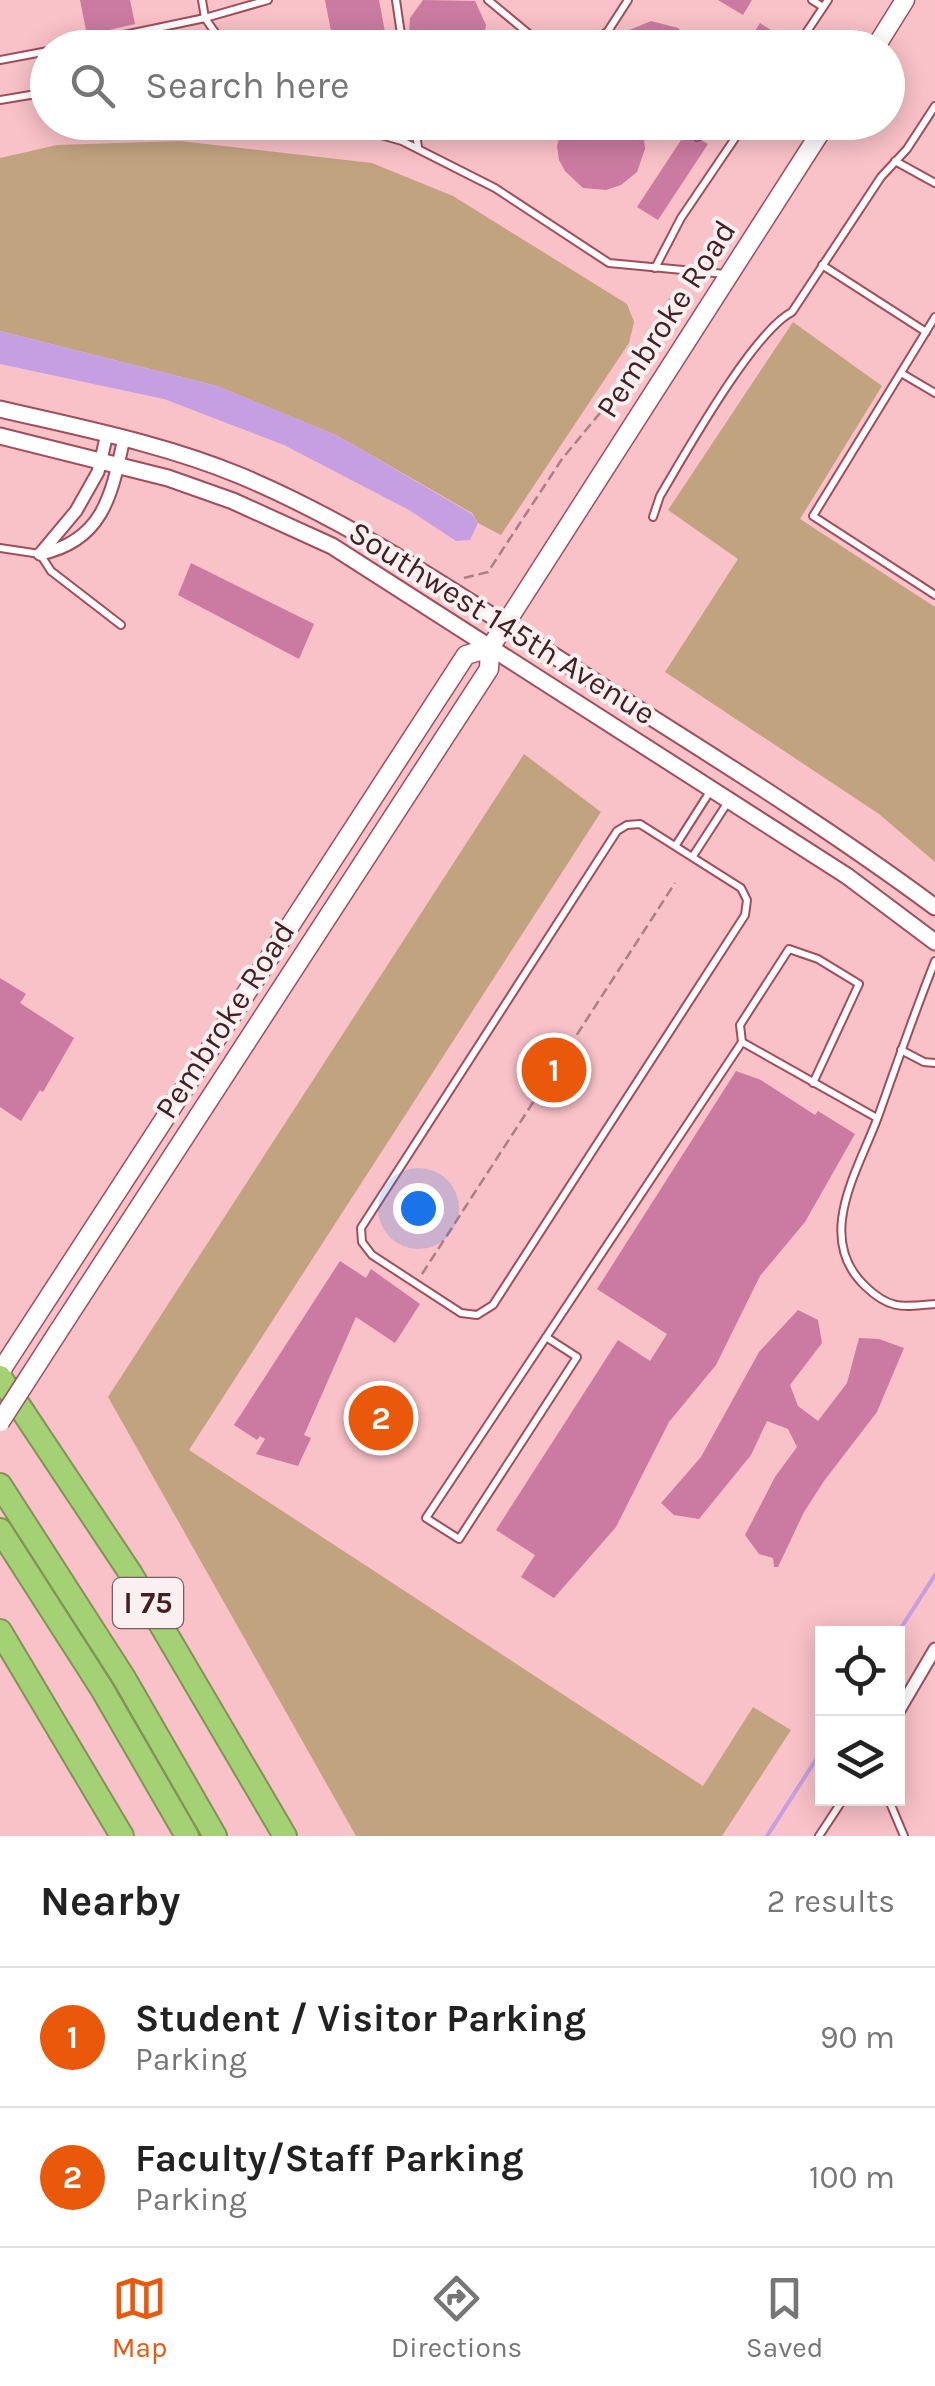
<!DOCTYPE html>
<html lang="en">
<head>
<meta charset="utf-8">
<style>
	body { margin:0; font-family:Karla,sans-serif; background:#f6f6f6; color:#222 }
	.controls { position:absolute; right:30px; bottom:30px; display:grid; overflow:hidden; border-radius:0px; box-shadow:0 5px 25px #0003 }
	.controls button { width:90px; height:90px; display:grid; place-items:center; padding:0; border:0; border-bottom:2px solid #e0e0e0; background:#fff; color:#222; font:50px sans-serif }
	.you { position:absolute; left:418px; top:1208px; width:35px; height:35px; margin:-25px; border:8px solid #fff; border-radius:50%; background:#1a73e8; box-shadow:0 0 0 15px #1a73e833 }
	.badge { display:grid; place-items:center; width:65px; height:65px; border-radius:50%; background:#ea580c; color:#fff; font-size:32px; font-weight:700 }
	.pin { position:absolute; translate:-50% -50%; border:5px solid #fff; box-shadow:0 2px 10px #0006 }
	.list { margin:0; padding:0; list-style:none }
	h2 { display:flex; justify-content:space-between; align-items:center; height:130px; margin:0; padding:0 40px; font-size:42px }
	h2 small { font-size:32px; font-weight:400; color:#767676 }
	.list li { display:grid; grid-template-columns:65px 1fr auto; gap:30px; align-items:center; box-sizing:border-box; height:140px; padding:0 40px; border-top:2px solid #e0e0e0 }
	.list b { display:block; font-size:38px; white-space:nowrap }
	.list p { margin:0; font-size:32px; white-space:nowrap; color:#767676 }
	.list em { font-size:32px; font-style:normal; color:#767676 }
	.icon { flex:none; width:55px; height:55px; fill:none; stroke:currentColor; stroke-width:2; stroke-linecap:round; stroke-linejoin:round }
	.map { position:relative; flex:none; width:935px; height:1836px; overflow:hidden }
	.search { position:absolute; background:#fff; box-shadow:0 5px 25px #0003; left:30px; right:30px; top:30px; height:110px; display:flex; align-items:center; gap:25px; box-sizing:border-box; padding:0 35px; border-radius:55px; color:#767676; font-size:38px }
	.sheet { height:410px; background:#fff }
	nav { display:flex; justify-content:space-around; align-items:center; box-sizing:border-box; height:140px; border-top:2px solid #e0e0e0; background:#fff; font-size:28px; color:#767676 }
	nav a { display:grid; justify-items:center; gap:5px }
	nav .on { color:#ea580c }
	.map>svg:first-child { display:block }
</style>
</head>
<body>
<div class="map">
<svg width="935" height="1836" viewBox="0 0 935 1836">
	<rect width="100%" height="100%" fill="#f9c1c8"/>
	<g fill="#c2a380">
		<polygon points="180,141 372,163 453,196 627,304 634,322 629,343 501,535 478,523 472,513 338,436 217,386 0,331 0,158 57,145"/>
		<polygon points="793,322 882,386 800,519 935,607 935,862 879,814 665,672 738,559 668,510"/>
		<polygon points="524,754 601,812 189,1450 703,1786 753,1707 791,1730 722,1836 356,1836 108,1397"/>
	</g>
	<polygon fill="#c59fe1" points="0,331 217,386 338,436 472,514 478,523 470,540 456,541 409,510 284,445 164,399 0,364"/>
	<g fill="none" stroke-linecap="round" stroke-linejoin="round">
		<g stroke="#c59fe1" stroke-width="4">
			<polyline points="897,1634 935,1575"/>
			<polyline points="767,1836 822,1750"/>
		</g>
	</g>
	<g fill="#cb7ba1">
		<polygon points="80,0 130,0 135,24 87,35"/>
		<polygon points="325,0 379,0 388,48 309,48 306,36 331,31"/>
		<polygon points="423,0 475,1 486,25 482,48 413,48 409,35 410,18"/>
		<polygon points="718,0 752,0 743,15"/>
		<polygon points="651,21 678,28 695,48 616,48 627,31"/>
		<polygon points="760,23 785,39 780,48 744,48"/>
		<polygon points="486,122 551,122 537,131 510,136 499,133"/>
		<polygon points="564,122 636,122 644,138 645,149 637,172 621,185 606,190 583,188 565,171 559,160 557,146"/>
		<polygon points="687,131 708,144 658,220 637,207"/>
		<polygon points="191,563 314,624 299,659 178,595"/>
		<polygon points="0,978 26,994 20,1003 74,1038 43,1092 40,1090 21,1121 0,1107"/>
		<polygon points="736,1071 761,1080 815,1115 818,1111 855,1134 805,1222 760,1276 716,1365 669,1422 616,1527 554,1598 521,1577 535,1555 496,1530 618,1340 650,1361 667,1334 597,1289"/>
		<polygon points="340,1261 366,1278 371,1269 420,1304 395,1343 356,1317 304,1435 311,1438 298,1466 256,1454 265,1439 260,1436 257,1440 234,1425"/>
		<polygon points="798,1310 818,1320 822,1343 790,1385 798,1406 818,1421 847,1383 859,1338 879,1339 904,1348 877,1412 824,1481 804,1512 778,1567 774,1567 773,1558 759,1554 745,1535 775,1477 797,1447 788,1429 767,1421 751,1455 699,1519 674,1515 661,1503 701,1457 759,1352"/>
	</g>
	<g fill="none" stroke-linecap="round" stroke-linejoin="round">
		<defs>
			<g id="service">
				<polyline points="202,0 205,18 226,48"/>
				<polyline points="396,0 403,48"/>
				<polyline points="488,0 534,38 554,48"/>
				<polyline points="812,0 823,7"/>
				<polyline points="62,48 205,18 268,0"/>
				<polyline points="586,48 608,31 628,0"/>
				<polyline points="796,48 828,0"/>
				<polyline points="0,60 48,51"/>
				<polyline points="0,100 48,92"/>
				<polyline points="336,122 402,141 495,188 609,263 725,274"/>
				<polyline points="414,122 418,147"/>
				<polyline points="697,137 706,122"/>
				<polyline points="895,161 935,183"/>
				<polyline points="822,265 926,332"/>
				<polyline points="655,268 681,218 746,122"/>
				<polyline points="935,317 813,516 935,595"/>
				<polyline points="901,373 935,393"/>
				<path d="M 653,517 L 660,496 C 685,454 753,332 792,312 L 881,177 L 907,149 L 935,106"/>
				<polyline points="0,548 40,554 51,571 121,625"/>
				<polygon points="640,824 741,888 747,900 745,915 493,1305 477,1315 461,1313 372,1255 362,1242 361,1228 617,831 627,825"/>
				<polyline points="676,845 711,790"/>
				<polyline points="693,856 728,802"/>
				<path d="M 935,961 C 915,1011 897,1063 879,1114 C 860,1168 813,1236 865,1286 C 890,1310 902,1307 935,1304"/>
				<polyline points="901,1050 924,1062 935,1063"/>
				<polyline points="813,1083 859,984 818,959 789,949 740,1025 742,1042 877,1118"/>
				<polyline points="546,1337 577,1357 459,1539 426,1518 742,1042"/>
				<polyline points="888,1798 904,1836"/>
				<polyline points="819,1836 844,1798"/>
			</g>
			<g id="minor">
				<path d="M 40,554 C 104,541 112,493 124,438"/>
				<polyline points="40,554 76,511 98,472 107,434"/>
				<polyline points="898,1712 935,1649"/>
			</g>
			<g id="tertiary">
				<path d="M 0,409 C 81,428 164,444 241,476 C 360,526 466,600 575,669 C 696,746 819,821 935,907"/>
				<polyline points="0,436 168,478 233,501 332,546 847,876 935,942"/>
			</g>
			<g id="secondary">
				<polyline points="875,48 905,0"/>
				<polyline points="58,1332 489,669 490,648 827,122"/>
				<polyline points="0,1372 466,655 490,648"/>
			</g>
			<g id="motorway">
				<polyline points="0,1377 131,1574 285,1836"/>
				<polyline points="0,1485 124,1678 215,1836"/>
				<polyline points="0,1530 102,1689 187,1836"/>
				<polyline points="0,1631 122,1836"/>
			</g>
		</defs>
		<use href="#service" stroke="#a04d5c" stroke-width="10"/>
		<use href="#minor" stroke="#a04d5c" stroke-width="15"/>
		<use href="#tertiary" stroke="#a04d5c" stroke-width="19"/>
		<use href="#secondary" stroke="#a04d5c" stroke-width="21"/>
		<use href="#motorway" stroke="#829358" stroke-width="26"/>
		<g stroke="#ae7e85" stroke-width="2.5" stroke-dasharray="10 5" stroke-linecap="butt">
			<path d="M 464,578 L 488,572 L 562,459 L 605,407 L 663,317 C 663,304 670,297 683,293"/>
			<polyline points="422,1274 675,883"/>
		</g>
		<use href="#service" stroke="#fff" stroke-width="6"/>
		<use href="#minor" stroke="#fff" stroke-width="11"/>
		<use href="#tertiary" stroke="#fff" stroke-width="15"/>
		<use href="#secondary" stroke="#fff" stroke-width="18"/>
		<use href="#motorway" stroke="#a4d173" stroke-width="22"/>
		<defs>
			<polyline id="secondary-bridge" points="0,1422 58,1332"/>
		</defs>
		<use href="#secondary-bridge" stroke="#a04d5c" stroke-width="21" stroke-linecap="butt"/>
		<use href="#secondary-bridge" stroke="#fff" stroke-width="18"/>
	</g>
	<g text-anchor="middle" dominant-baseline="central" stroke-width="8" stroke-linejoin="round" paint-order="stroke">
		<rect fill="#faf0f1" stroke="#795e62" stroke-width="2.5" x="113" y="1578" width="70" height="50" rx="8"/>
		<g font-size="30" font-weight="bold" fill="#421f25">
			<text x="148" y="1603">I 75</text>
		</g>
		<g font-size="32" fill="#421f25" stroke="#faf0f1">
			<text transform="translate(666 319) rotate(-57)">Pembroke Road</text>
			<text transform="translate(502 623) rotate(32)">Southwest 145th Avenue</text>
			<text transform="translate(225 1020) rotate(-57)">Pembroke Road</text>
		</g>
	</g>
</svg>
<div class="controls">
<button><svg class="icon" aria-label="locate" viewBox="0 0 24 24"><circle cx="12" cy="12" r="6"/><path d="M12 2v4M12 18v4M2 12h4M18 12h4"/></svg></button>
<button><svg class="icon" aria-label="layers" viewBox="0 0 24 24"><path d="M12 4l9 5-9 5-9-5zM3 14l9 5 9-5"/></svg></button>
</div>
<div class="you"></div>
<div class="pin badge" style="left:554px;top:1070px">1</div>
<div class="pin badge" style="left:381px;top:1418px">2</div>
<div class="search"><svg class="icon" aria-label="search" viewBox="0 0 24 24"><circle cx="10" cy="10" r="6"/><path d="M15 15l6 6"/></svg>Search here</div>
</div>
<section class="sheet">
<h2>Nearby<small>2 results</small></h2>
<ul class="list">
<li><span class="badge">1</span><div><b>Student / Visitor Parking</b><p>Parking</p></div><em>90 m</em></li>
<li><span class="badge">2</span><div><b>Faculty/Staff Parking</b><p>Parking</p></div><em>100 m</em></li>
</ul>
</section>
<nav>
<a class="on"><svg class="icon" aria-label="map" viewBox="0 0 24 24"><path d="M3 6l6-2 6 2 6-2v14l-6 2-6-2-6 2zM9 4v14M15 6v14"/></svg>Map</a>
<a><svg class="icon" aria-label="directions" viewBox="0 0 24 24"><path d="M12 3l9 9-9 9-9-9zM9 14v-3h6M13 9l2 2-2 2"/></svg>Directions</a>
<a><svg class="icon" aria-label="saved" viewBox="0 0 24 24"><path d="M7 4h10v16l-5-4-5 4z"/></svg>Saved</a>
</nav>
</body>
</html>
